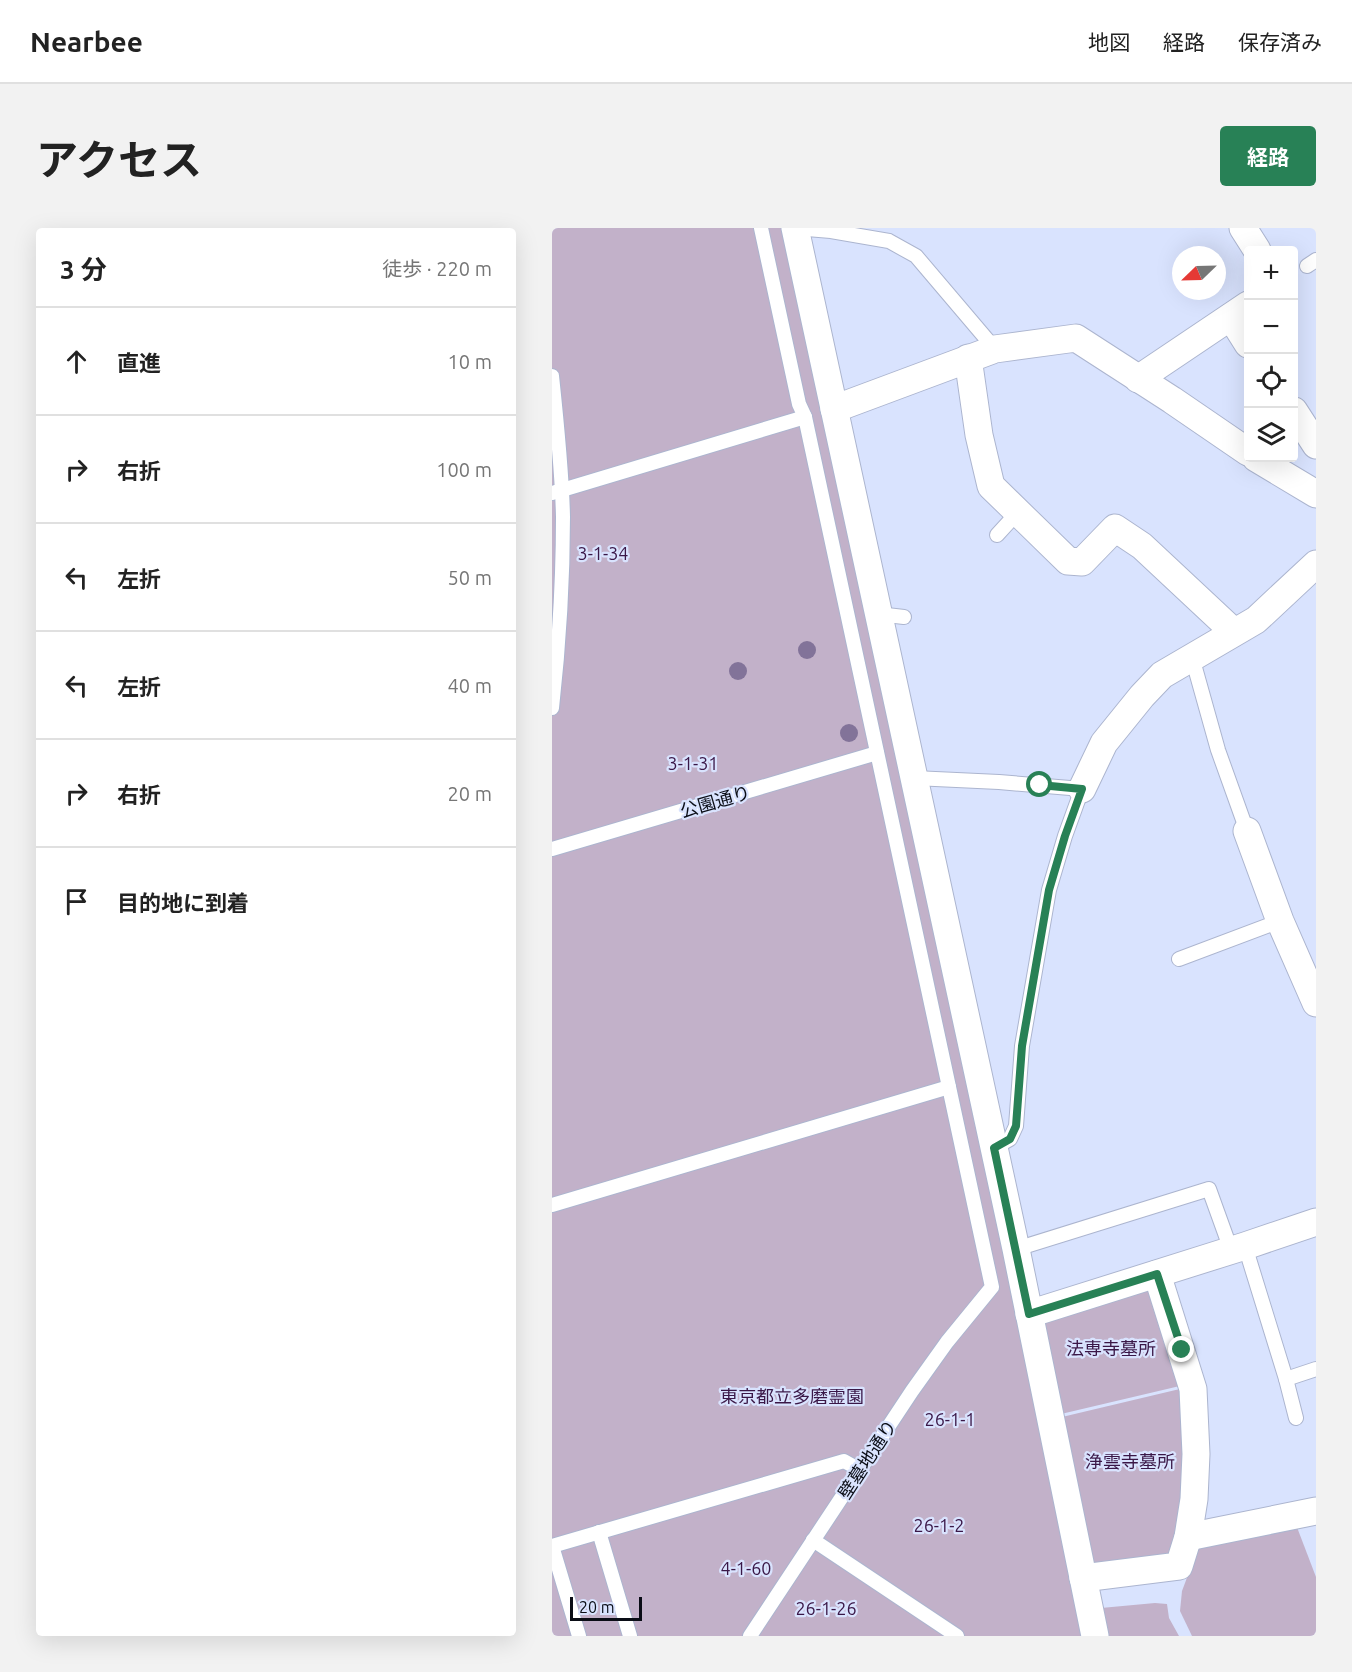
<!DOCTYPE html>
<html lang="ja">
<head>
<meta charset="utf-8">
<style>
	body { margin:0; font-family:Ubuntu,"Noto Sans JP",sans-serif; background:#f2f2f2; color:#222 }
	.controls { position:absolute; right:18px; top:18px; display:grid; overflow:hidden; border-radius:6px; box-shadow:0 6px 24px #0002 }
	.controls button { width:54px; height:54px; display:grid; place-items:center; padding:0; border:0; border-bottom:2px solid #e0e0e0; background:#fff; color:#222; font:30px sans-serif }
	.compass { position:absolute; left:620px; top:18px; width:54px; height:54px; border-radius:50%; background:#fff; box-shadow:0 6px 24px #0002; rotate:247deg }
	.scale { position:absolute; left:18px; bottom:15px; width:72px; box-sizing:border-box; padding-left:6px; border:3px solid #0a0d16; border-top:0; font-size:16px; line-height:21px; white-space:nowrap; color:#0a0d16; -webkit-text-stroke:4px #d9e3fe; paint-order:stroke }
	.stop { position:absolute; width:18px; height:18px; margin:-14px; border:4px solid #288156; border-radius:50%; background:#fff }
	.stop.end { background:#288156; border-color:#fff; box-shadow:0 2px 6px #0008 }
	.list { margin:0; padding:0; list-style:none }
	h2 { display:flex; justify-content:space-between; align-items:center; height:78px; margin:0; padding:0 24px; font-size:26px }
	h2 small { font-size:20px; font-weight:400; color:#767676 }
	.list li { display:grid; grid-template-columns:39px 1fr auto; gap:18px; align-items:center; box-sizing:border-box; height:108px; padding:0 24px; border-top:2px solid #e0e0e0 }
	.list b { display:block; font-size:22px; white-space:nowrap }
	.list em { font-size:20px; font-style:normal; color:#767676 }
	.icon { flex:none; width:33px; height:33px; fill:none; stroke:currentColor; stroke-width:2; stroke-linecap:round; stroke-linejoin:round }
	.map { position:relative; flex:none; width:764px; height:1408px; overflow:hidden; border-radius:6px }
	header { display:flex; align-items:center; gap:36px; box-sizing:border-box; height:84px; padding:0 30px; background:#fff; border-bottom:2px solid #e0e0e0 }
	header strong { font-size:28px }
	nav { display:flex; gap:33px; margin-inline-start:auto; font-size:21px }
	.intro { display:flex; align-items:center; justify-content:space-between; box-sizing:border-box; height:144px; padding:0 36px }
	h1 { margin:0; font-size:42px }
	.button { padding:15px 27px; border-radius:6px; background:#288156; color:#fff; font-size:21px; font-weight:700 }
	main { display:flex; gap:36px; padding:0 36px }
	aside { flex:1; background:#fff; border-radius:6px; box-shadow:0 6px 24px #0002 }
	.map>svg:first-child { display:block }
</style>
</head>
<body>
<header>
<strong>Nearbee</strong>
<nav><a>地図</a><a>経路</a><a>保存済み</a></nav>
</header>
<div class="intro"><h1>アクセス</h1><a class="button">経路</a></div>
<main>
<aside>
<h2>3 分<small>徒歩 · 220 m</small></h2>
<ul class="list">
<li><svg class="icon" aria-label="ahead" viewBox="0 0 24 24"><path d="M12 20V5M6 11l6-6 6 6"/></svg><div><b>直進</b></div><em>10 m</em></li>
<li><svg class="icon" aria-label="right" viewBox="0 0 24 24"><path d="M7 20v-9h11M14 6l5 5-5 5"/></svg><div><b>右折</b></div><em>100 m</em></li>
<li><svg class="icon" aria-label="left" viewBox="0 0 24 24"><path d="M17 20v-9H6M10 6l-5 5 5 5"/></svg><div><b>左折</b></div><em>50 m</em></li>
<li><svg class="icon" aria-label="left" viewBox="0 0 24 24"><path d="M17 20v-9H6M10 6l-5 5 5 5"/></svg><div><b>左折</b></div><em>40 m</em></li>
<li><svg class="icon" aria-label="right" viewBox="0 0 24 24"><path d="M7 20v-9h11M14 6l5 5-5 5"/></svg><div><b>右折</b></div><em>20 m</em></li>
<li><svg class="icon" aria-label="arrive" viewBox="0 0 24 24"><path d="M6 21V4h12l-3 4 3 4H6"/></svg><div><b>目的地に到着</b></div></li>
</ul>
</aside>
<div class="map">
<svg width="764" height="1408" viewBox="0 0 764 1408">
	<rect width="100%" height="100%" fill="#d9e3fe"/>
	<g fill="#c2b1c9">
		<polygon points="0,0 232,0 417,852 533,1408 0,1408"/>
		<polygon points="601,1052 632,1157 509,1186 489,1093"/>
		<polygon points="632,1160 637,1228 625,1330 540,1338 510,1189"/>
		<polygon points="743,1294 764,1349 764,1408 640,1408 628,1383 630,1363 646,1320"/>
		<polygon points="603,1375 615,1376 617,1390 627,1408 554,1408 549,1380"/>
	</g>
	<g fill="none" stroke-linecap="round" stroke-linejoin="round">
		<defs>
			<g id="service">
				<polyline points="243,0 279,3 337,13 364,28 443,121"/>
				<polyline points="755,38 764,32"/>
				<path d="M 0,148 C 5,195 10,242 11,289 C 11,353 7,417 0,480"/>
				<polyline points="0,265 253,189"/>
				<polyline points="445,307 466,284"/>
				<polyline points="326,386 352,389"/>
				<polyline points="640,429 666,522 695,603"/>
				<polyline points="362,550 447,554 530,561 513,608 497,662 470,818 464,898 458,911 442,920"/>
				<polyline points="0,621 325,525"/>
				<polyline points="627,731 728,693"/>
				<polyline points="0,977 397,859"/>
				<polyline points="693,1018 734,1151 744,1190"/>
				<polyline points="464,1021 657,961 679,1022"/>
				<polyline points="734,1151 764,1141"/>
				<polyline points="47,1304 78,1408"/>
				<polyline points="261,1312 405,1408"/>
				<polyline points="0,1318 292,1233 308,1242"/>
				<polyline points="0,1318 27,1408"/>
				<polyline points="198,1408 360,1163 395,1114 440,1059 253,189 247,176 209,0"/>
			</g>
			<g id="minor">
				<polyline points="243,0 464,1021 543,1408"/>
				<polyline points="691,0 705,22"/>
				<polyline points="679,89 696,116"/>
				<polyline points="416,130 427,207 439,258 516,333 530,334 563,300 590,318 682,404"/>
				<polyline points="586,151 696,77"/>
				<polyline points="282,181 443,121 524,110 620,172 696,224"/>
				<polyline points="742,183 764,217"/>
				<polyline points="704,230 764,266"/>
				<polyline points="530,561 552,515 590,468 610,447 704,392 764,336"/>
				<polyline points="695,603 728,693 764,775"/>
				<polyline points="477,1086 693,1018 764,994"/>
				<polyline points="636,1309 764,1283"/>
				<polyline points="531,1350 627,1338 636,1309 642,1271 644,1226 641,1161 605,1046"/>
			</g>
		</defs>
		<use href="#service" stroke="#acb5cf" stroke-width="16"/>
		<use href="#minor" stroke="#acb5cf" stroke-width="29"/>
		<use href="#service" stroke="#fff" stroke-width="14"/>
		<use href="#minor" stroke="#fff" stroke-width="27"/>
	</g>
	<g fill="#827399">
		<circle cx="255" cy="422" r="9"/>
		<circle cx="186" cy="443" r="9"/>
		<circle cx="297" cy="505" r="9"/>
	</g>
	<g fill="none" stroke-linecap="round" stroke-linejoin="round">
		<polyline stroke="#288156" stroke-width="8" points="488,557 530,561 513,608 497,662 470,818 464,898 458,911 442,920 477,1086 605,1046 630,1122"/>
	</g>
	<g text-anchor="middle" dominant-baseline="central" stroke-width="4.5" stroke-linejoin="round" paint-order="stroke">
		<g font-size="18" fill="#3a1747" stroke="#d9e3fe">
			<text x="51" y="325">3-1-34</text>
			<text x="141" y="535">3-1-31</text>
			<text x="559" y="1120">法専寺墓所</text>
			<text x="240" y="1168">東京都立多磨霊園</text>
			<text x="398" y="1191">26-1-1</text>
			<text x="578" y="1233">浄雲寺墓所</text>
			<text x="387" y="1297">26-1-2</text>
			<text x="194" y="1340">4-1-60</text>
			<text x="274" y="1380">26-1-26</text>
		</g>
		<g font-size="18" fill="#0a0d16" stroke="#d9e3fe">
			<text transform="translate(163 573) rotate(-16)">公園通り</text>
			<text transform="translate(315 1231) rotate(-57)">壁墓地通り</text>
		</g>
	</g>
</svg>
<div class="controls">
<button>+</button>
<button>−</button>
<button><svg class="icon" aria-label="locate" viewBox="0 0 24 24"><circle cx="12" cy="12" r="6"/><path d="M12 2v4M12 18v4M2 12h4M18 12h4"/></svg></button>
<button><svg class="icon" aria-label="layers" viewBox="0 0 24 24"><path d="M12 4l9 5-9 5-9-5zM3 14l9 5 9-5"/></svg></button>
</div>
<svg class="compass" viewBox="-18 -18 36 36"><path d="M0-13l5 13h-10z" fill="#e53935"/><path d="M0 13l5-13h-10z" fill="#767676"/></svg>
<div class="scale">20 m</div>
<div class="stop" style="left:488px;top:557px"></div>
<div class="stop end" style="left:630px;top:1122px"></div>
</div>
</main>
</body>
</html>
